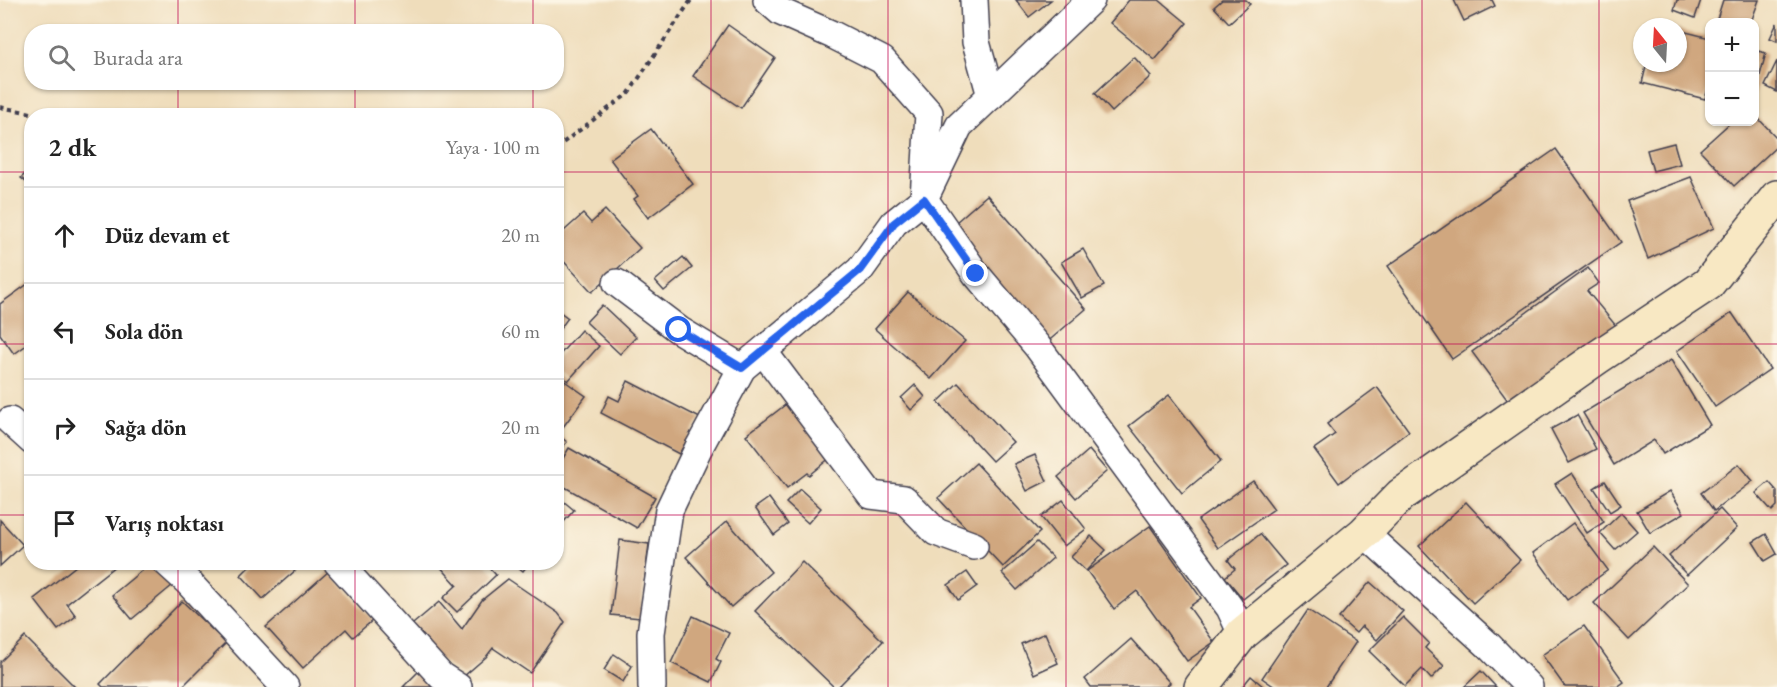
<!DOCTYPE html>
<html lang="tr">
<head>
<meta charset="utf-8">
<style>
	body { margin:0; font-family:"EB Garamond",serif; background:#f2f2f2; color:#222 }
	.controls { position:absolute; right:18px; top:18px; display:grid; overflow:hidden; border-radius:12px; box-shadow:0 2px 4px #0004 }
	.controls button { width:54px; height:54px; display:grid; place-items:center; padding:0; border:0; border-bottom:2px solid #e0e0e0; background:#fff; color:#222; font:30px sans-serif }
	.compass { position:absolute; left:1633px; top:18px; width:54px; height:54px; border-radius:50%; background:#fff; box-shadow:0 2px 4px #0004; rotate:342deg }
	.stop { position:absolute; width:18px; height:18px; margin:-14px; border:4px solid #2563eb; border-radius:50%; background:#fff }
	.stop.end { background:#2563eb; border-color:#fff; box-shadow:0 2px 6px #0008 }
	.list { margin:0; padding:0; list-style:none }
	h2 { display:flex; justify-content:space-between; align-items:center; height:78px; margin:0; padding:0 24px; font-size:26px }
	h2 small { font-size:20px; font-weight:400; color:#767676 }
	.list li { display:grid; grid-template-columns:39px 1fr auto; gap:18px; align-items:center; box-sizing:border-box; height:96px; padding:0 24px; border-top:2px solid #e0e0e0 }
	.list b { display:block; font-size:22px; white-space:nowrap }
	.list em { font-size:20px; font-style:normal; color:#767676 }
	.icon { flex:none; width:33px; height:33px; fill:none; stroke:currentColor; stroke-width:2; stroke-linecap:round; stroke-linejoin:round }
	.map { position:relative; flex:none; width:1777px; height:687px; overflow:hidden }
	.search { position:absolute; background:#fff; box-shadow:0 2px 4px #0004; left:24px; top:24px; width:540px; height:66px; display:flex; align-items:center; gap:15px; box-sizing:border-box; padding:0 21px; border-radius:24px; color:#767676; font-size:22px }
	.panel { position:absolute; background:#fff; box-shadow:0 2px 4px #0004; left:24px; top:108px; width:540px; height:462px; border-radius:24px }
	.map>svg:first-child { display:block }
</style>
</head>
<body>
<div class="map">
<svg width="1777" height="687" viewBox="0 0 1777 687">
	<rect width="100%" height="100%" fill="#fcf5e5"/>
	<filter id="ink" filterUnits="userSpaceOnUse"><feTurbulence type="fractalNoise" baseFrequency=".0167" numOctaves="2"/><feDisplacementMap in="SourceGraphic" scale="12" xChannelSelector="R" yChannelSelector="G"/><feConvolveMatrix kernelMatrix="1 2 1 2 8 2 1 2 1" color-interpolation-filters="sRGB"/></filter>
	<filter id="wash" filterUnits="userSpaceOnUse"><feTurbulence type="fractalNoise" baseFrequency=".008" numOctaves="4" result="noise"/><feDisplacementMap in="SourceGraphic" scale="24" xChannelSelector="R" yChannelSelector="G"/><feGaussianBlur stdDeviation="1.35" result="paint"/><feColorMatrix in="noise" values="0 0 0 0 0 0 0 0 0 0 0 0 0 0 0 0 0 1.4 0 .05"/><feComposite in="paint" operator="in"/></filter>
	<g filter="url(#wash)">
		<rect width="100%" height="100%" fill="#efddbb"/>
		<g id="blocks">
			<g fill="#d0a77f">
				<polygon points="1016,0 1051,0 1029,17"/>
				<polygon points="1129,0 1159,0 1187,23 1155,60 1110,23"/>
				<polygon points="1222,0 1246,0 1250,4 1229,23 1214,7"/>
				<polygon points="1454,0 1492,0 1495,6 1464,21"/>
				<polygon points="1677,0 1701,0 1695,18 1674,10"/>
				<polygon points="1723,0 1759,0 1751,22 1716,22"/>
				<polygon points="1777,23 1777,41 1770,38"/>
				<polygon points="728,25 775,58 741,108 693,76"/>
				<polygon points="1678,30 1710,38 1710,82 1705,99 1642,83 1647,63 1678,63"/>
				<polygon points="1754,50 1766,53 1755,94 1754,94"/>
				<polygon points="1134,57 1151,76 1112,112 1095,93"/>
				<polygon points="1777,61 1777,92 1765,86"/>
				<polygon points="1754,114 1777,138 1777,146 1734,186 1700,150 1731,122 1754,122"/>
				<polygon points="651,129 693,184 648,218 634,199 638,196 610,159"/>
				<polygon points="1674,143 1680,164 1653,171 1647,150"/>
				<polygon points="1556,149 1621,242 1452,359 1388,266"/>
				<polygon points="32,167 32,187 21,178"/>
				<polygon points="1691,177 1714,228 1648,259 1627,201"/>
				<polygon points="987,195 1086,309 1045,344 948,229"/>
				<polygon points="605,210 640,248 592,292 556,253 556,238 583,214 591,223"/>
				<polygon points="1083,249 1104,286 1082,298 1061,262"/>
				<polygon points="683,257 692,268 664,291 655,281"/>
				<polygon points="1588,268 1599,283 1587,291 1622,333 1514,409 1472,352"/>
				<polygon points="32,281 32,341 14,354 0,334 0,304"/>
				<polygon points="908,292 965,341 931,379 875,329"/>
				<polygon points="602,305 636,337 620,354 586,322"/>
				<polygon points="556,309 568,318 556,334"/>
				<polygon points="1732,313 1770,369 1715,407 1677,351"/>
				<polygon points="581,330 599,346 568,381 556,371 556,359"/>
				<polygon points="1671,360 1710,425 1663,454 1654,440 1614,465 1583,413"/>
				<polygon points="556,375 586,396 563,427 556,423"/>
				<polygon points="628,381 700,418 679,454 601,413 609,396 619,401"/>
				<polygon points="958,383 1013,442 992,461 938,402"/>
				<polygon points="915,385 925,397 911,410 901,398"/>
				<polygon points="1377,387 1409,431 1339,483 1314,449 1335,434 1327,424"/>
				<polygon points="1169,395 1221,461 1182,493 1129,426"/>
				<polygon points="789,402 831,457 809,475 807,473 787,488 746,435"/>
				<polygon points="1577,415 1596,449 1569,463 1551,429"/>
				<polygon points="556,433 567,442 556,454"/>
				<polygon points="569,448 655,497 637,528 556,482 556,470"/>
				<polygon points="1089,450 1107,471 1076,498 1058,477"/>
				<polygon points="1035,455 1047,481 1027,491 1014,464"/>
				<polygon points="976,463 1040,532 1003,567 938,498"/>
				<polygon points="1739,464 1753,481 1714,511 1701,493"/>
				<polygon points="1572,473 1604,522 1587,533 1555,484"/>
				<polygon points="1253,481 1274,509 1218,548 1198,520"/>
				<polygon points="1605,481 1621,505 1610,512 1594,488"/>
				<polygon points="1769,482 1777,491 1777,506 1772,511 1756,493"/>
				<polygon points="800,489 821,508 808,523 786,503"/>
				<polygon points="1670,491 1684,513 1650,533 1637,511"/>
				<polygon points="556,495 574,510 556,531"/>
				<polygon points="769,498 788,524 774,535 755,508"/>
				<polygon points="1063,500 1086,529 1064,546 1041,517"/>
				<polygon points="1466,502 1520,560 1473,603 1419,546"/>
				<polygon points="1720,509 1737,528 1687,575 1669,556"/>
				<polygon points="1621,513 1637,531 1615,550 1600,533"/>
				<polygon points="0,520 23,545 0,566"/>
				<polygon points="727,521 771,572 731,607 686,557"/>
				<polygon points="1573,523 1608,570 1567,600 1533,553"/>
				<polygon points="1150,526 1201,598 1189,607 1214,642 1187,661 1137,591 1114,609 1087,571"/>
				<polygon points="1260,534 1286,565 1243,599 1225,577 1235,569 1228,560"/>
				<polygon points="1766,534 1777,554 1765,561 1753,542"/>
				<polygon points="1091,536 1106,550 1086,571 1071,557"/>
				<polygon points="620,540 649,544 640,618 611,615"/>
				<polygon points="1037,542 1053,558 1017,590 1002,573"/>
				<polygon points="1653,547 1688,584 1629,640 1594,603"/>
				<polygon points="81,562 120,562 67,604 76,616 58,630 34,599"/>
				<polygon points="152,562 155,562 173,585 132,619 112,595"/>
				<polygon points="254,562 305,562 263,599 241,575"/>
				<polygon points="436,562 484,562 496,575 457,612 443,598 457,585"/>
				<polygon points="512,562 530,562 523,571"/>
				<polygon points="802,562 883,641 838,687 834,687 755,611"/>
				<polygon points="329,571 373,620 353,637 346,629 303,668 266,627"/>
				<polygon points="967,572 977,586 958,600 948,585"/>
				<polygon points="508,579 558,613 565,622 530,673 493,648 486,657 464,676 424,649 407,629 439,602 462,629 482,600"/>
				<polygon points="1370,582 1403,611 1377,640 1362,626 1356,633 1339,618"/>
				<polygon points="182,601 226,643 182,687 103,687 100,684"/>
				<polygon points="1308,610 1356,642 1326,687 1275,687 1262,678"/>
				<polygon points="693,616 729,633 716,659 721,662 711,682 671,663"/>
				<polygon points="1403,617 1429,643 1425,648 1444,666 1431,679 1422,669 1405,686 1369,651"/>
				<polygon points="1584,626 1624,682 1617,687 1565,687 1542,655"/>
				<polygon points="1045,633 1058,663 1034,674 1021,644"/>
				<polygon points="25,637 75,687 0,687 0,662"/>
				<polygon points="1131,639 1170,683 1165,687 1091,687 1085,679"/>
				<polygon points="614,654 632,666 623,682 604,670"/>
				<polygon points="1481,671 1496,687 1464,687"/>
				<polygon points="418,672 437,687 403,687"/>
				<polygon points="1251,676 1264,687 1242,687"/>
			</g>
		</g>
	</g>
	<g filter="url(#ink)">
		<use href="#blocks" fill-opacity="0" stroke="#413e4e" stroke-width="1.5"/>
		<g fill="none" stroke-linecap="round" stroke-linejoin="round">
			<defs>
				<g id="street">
					<polyline points="974,0 976,42 991,96"/>
					<polyline points="1091,0 959,126 924,199 976,274 1037,346 1230,608 1242,634"/>
					<polyline points="617,283 679,330 742,368"/>
					<polyline points="763,351 871,495 904,499 936,532 974,546"/>
					<polyline points="10,421 32,441"/>
					<polyline points="1364,533 1488,645 1529,687"/>
					<polyline points="166,562 188,582 285,687"/>
					<polyline points="337,562 441,676 458,687"/>
					<polyline points="652,687 651,633 669,510 698,449 742,368 860,270 894,223 924,199 929,113 882,60 833,35 781,12 767,0"/>
				</g>
				<polyline id="secondary" points="1201,687 1242,634 1364,533 1401,495 1598,357 1708,284 1777,197"/>
			</defs>
			<use href="#street" stroke="#413e4e" stroke-width="30"/>
			<use href="#secondary" stroke="#413e4e" stroke-width="36"/>
			<g stroke="#413e4e" stroke-width="4" stroke-dasharray="4.5 4.5" stroke-linecap="butt">
				<polyline points="0,107 47,116"/>
				<polyline points="556,148 629,93 691,0"/>
			</g>
			<use href="#street" stroke="#fff" stroke-width="27"/>
			<use href="#secondary" stroke="#f8e8c3" stroke-width="33"/>
		</g>
	</g>
	<g fill="none" stroke-linecap="round" stroke-linejoin="round" filter="url(#ink)">
		<polyline stroke="#2563eb" stroke-width="8" points="679,330 742,368 860,270 894,223 924,199 976,274"/>
	</g>
	<path fill="none" stroke="#c2185b" stroke-width="1.5" stroke-opacity="0.55" d="M 178,0 L 178,32M 355,0 L 355,32M 533,0 L 533,32M 711,0 L 711,687M 888,0 L 888,687M 1066,0 L 1066,687M 1244,0 L 1244,687M 1422,0 L 1422,687M 1599,0 L 1599,687M 178,82 L 178,116M 355,82 L 355,116M 533,82 L 533,116M 0,172 L 32,172M 556,172 L 1777,172M 0,344 L 32,344M 556,344 L 1777,344M 0,515 L 32,515M 556,515 L 1777,515M 178,562 L 178,687M 355,562 L 355,687M 533,562 L 533,687"/>
</svg>
<div class="controls">
<button>+</button>
<button>−</button>
</div>
<svg class="compass" viewBox="-18 -18 36 36"><path d="M0-13l5 13h-10z" fill="#e53935"/><path d="M0 13l5-13h-10z" fill="#767676"/></svg>
<div class="stop" style="left:679px;top:330px"></div>
<div class="stop end" style="left:976px;top:274px"></div>
<div class="search"><svg class="icon" aria-label="search" viewBox="0 0 24 24"><circle cx="10" cy="10" r="6"/><path d="M15 15l6 6"/></svg>Burada ara</div>
<section class="panel">
<h2>2 dk<small>Yaya · 100 m</small></h2>
<ul class="list">
<li><svg class="icon" aria-label="ahead" viewBox="0 0 24 24"><path d="M12 20V5M6 11l6-6 6 6"/></svg><div><b>Düz devam et</b></div><em>20 m</em></li>
<li><svg class="icon" aria-label="left" viewBox="0 0 24 24"><path d="M17 20v-9H6M10 6l-5 5 5 5"/></svg><div><b>Sola dön</b></div><em>60 m</em></li>
<li><svg class="icon" aria-label="right" viewBox="0 0 24 24"><path d="M7 20v-9h11M14 6l5 5-5 5"/></svg><div><b>Sağa dön</b></div><em>20 m</em></li>
<li><svg class="icon" aria-label="arrive" viewBox="0 0 24 24"><path d="M6 21V4h12l-3 4 3 4H6"/></svg><div><b>Varış noktası</b></div></li>
</ul>
</section>
</div>
</body>
</html>
